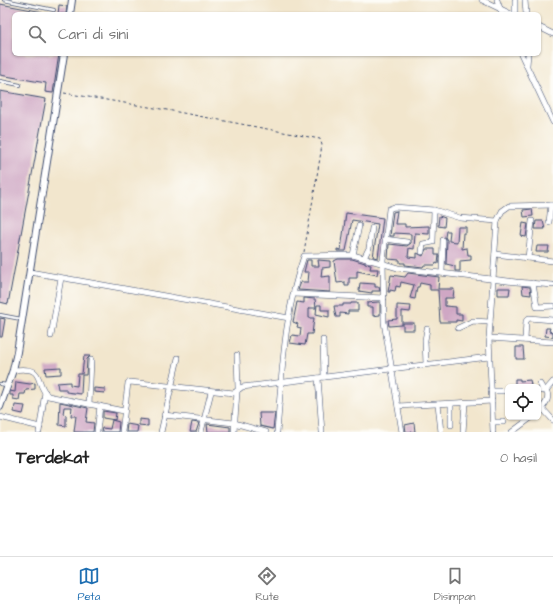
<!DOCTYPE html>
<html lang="id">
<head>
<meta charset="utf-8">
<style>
	body { margin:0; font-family:"Architects Daughter",sans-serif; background:#f2f2f2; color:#222 }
	.controls { position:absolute; right:12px; bottom:12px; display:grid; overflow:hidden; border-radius:6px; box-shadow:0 1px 3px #0004 }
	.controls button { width:36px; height:36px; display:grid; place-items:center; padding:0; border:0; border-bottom:1px solid #e0e0e0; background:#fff; color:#222; font:20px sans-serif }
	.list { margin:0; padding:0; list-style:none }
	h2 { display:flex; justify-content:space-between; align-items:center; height:52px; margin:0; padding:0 16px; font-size:17px }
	h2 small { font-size:13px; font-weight:400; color:#767676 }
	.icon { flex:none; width:22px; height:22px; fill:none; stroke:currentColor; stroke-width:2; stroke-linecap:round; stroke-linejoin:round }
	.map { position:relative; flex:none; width:553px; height:432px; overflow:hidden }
	.search { position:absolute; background:#fff; box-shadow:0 1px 3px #0004; left:12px; right:12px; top:12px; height:44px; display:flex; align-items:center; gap:10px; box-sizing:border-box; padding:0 14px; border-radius:6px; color:#767676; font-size:15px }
	.sheet { height:124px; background:#fff }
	nav { display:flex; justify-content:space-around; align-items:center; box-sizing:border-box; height:56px; border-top:1px solid #e0e0e0; background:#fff; font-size:11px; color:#767676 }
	nav a { display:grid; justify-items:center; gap:2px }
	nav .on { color:#1f6fb2 }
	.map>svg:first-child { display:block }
</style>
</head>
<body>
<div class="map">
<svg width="553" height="432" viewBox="0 0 553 432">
	<rect width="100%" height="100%" fill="#fdfcf7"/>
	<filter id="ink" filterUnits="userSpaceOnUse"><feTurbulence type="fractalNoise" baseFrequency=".025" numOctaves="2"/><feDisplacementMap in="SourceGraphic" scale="8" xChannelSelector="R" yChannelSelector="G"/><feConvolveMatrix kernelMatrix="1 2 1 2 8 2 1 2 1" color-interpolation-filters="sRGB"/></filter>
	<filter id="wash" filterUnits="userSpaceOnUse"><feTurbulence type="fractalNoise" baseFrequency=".012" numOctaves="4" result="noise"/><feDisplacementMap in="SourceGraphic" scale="16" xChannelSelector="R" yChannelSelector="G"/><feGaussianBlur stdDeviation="0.9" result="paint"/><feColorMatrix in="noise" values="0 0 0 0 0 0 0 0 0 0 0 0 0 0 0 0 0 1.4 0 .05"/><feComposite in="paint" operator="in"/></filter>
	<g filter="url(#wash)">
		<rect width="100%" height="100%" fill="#f2e6cd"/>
		<g id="blocks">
			<g fill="#cfa7c4">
				<polygon points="0,4 43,12 43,14 14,14 14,54 59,54 53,93 45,92 46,83 0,75"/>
				<polygon points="59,5 67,6 66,14 58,14"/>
				<polygon points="0,91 46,99 8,304 0,302"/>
				<polygon points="532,209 533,216 524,217 523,210"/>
				<polygon points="397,211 395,224 405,224 405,227 429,226 429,234 415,233 414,249 409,248 408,257 417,258 417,253 423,256 426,249 435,249 435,255 439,255 438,264 436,263 435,265 424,265 423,267 405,265 405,263 400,263 400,260 388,259 389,244 407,246 411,243 411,234 394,233 394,236 390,236 393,212"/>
				<polygon points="346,213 383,218 378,258 373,257 378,224 352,220 346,251 337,251 337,249 341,250"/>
				<polygon points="439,216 445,218 444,227 438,226"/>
				<polygon points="536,221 543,221 545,229 535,229"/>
				<polygon points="523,223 528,224 526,237 521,236"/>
				<polygon points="458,227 466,227 466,233 463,233 462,249 467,248 468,255 471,255 471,260 460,261 460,271 455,271 455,266 446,264 447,240 445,237 446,231 450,231 449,241 457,242"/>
				<polygon points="537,246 549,246 548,252 536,252"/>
				<polygon points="338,259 352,259 365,263 365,264 371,265 370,269 378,269 377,275 357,271 357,278 349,278 349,286 345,286 345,282 337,283 334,261"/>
				<polygon points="307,260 311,260 311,266 319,266 318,260 330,261 330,267 322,268 321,277 330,276 330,292 298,290 301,282 308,282 309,272 304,272"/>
				<polygon points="408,273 439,277 438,289 454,289 453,298 445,298 445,306 456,307 456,314 462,314 462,321 456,320 456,322 440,322 438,290 430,290 430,285 420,283 419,287 417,287 415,299 410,298 414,285 401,282 400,287 396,286 395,291 390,290 390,292 388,292 391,275 405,277"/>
				<polygon points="360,283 375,284 375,287 379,287 380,291 372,291 372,293 359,291"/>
				<polygon points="522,286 530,287 531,295 523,294"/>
				<polygon points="498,288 510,288 509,295 498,295"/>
				<polygon points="304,298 315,299 316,308 309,308 309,318 314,318 312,334 307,334 305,345 290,343 292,335 300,336 301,328 297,327 298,324 293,322 297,302 304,303"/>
				<polygon points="378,302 380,302 380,315 373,316 373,307 367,307 367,303"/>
				<polygon points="351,303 358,303 358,311 348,311 348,314 340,313 340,317 336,317 334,306 343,306 343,304 351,304"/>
				<polygon points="317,305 321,305 321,310 329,310 329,317 316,314"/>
				<polygon points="397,305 411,306 410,312 402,311 402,325 389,326 388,320 397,319"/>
				<polygon points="0,318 5,319 2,337 0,337"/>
				<rect x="403" y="323" width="11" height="7"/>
				<polygon points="546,328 550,328 549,331 553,332 553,337 545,336"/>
				<polygon points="516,347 523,347 524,359 516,359"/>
				<polygon points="84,356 90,356 87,359 86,375 82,375 81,394 66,392 66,389 58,389 57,383 70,382 70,385 77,386 78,374 82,374"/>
				<polygon points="61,367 61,374 46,375 45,368"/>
				<polygon points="515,379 520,379 520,381 530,380 531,385 515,387"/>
				<polygon points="16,382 30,384 35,383 35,389 26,390 25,394 20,394 19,400 13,399 13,395 10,395 10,391 15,392"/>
				<polygon points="94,388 105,389 105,393 94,392"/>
				<polygon points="60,402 88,408 86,422 94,423 93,432 74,432 76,416 71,416 72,407 64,407 63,414 66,415 66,426 59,425"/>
				<polygon points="15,405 25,406 23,414 14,412"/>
				<polygon points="103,411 116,413 115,420 103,418"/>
				<polygon points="259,413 275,413 273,429 260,426"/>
				<polygon points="139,419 148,420 148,426 139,425"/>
				<polygon points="112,420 119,422 118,432 101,432 102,428 110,429"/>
				<polygon points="192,422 199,423 196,432 190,432"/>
				<polygon points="414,423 415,432 406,432 405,425"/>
				<polygon points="127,424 138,426 137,432 126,432"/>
				<polygon points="207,424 230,427 230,432 208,432"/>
			</g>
		</g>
	</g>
	<g filter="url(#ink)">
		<use href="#blocks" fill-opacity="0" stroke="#3b4a6f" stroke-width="1"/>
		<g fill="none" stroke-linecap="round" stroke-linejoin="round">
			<defs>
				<g id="service">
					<polyline points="4,0 54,10"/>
					<polyline points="0,81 20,85"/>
					<polyline points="0,315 21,319"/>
					<polyline points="0,384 7,385"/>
				</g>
				<g id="minor">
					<polyline points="482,0 511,14"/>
					<polyline points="497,0 502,14"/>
					<polyline points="515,0 515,14"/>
					<polyline points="525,0 526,14"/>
					<polyline points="539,27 553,34"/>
					<polyline points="521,54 553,122"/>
					<polyline points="527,65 528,54"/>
					<polyline points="549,222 551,205"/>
					<polyline points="385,239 407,242"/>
					<polyline points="422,252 423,244 433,242 434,210"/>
					<polyline points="495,254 553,261"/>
					<polyline points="353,255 359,226"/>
					<polyline points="364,258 369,248 372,228"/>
					<polyline points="528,258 532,221"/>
					<polyline points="30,272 289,318"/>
					<polyline points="442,273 443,240"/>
					<polyline points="533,283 537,307 553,306"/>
					<polyline points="294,294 384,298"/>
					<polyline points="458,328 473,321 490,322"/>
					<polyline points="51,336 61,278"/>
					<polyline points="489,338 553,342"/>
					<polyline points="323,340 324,377"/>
					<polyline points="525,340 526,321 529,318 553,320"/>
					<polyline points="237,355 238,388"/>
					<polyline points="426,364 425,340 427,329"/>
					<path d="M 13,370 C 47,366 33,381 48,396 L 124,411"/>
					<polyline points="318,378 322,432"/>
					<polyline points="540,384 544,391"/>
					<polyline points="546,390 553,382"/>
					<polyline points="491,391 508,391"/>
					<path d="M 538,391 L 546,390 C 550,397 547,402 542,408 L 553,420"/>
					<polyline points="89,404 91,360"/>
					<polyline points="438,404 441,432"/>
					<polyline points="398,406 492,401"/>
					<polyline points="164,415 234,423 266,432"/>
					<polyline points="0,417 40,427"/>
					<polyline points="493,422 504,422"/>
					<polyline points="451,425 451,404"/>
					<polyline points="39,432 45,392"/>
					<polyline points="97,432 100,406"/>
					<polyline points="122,432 128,383 130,382 234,393 242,387 489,357"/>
					<polyline points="161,432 178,358"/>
					<polyline points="201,432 211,392"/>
					<polyline points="234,432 237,392"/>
					<path d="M 277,432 C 282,375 284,311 304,256 L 353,255 L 398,268 L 516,282 L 553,285"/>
					<polyline points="402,432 384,322 383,260 389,209 394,207 434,210 460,218 497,221"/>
					<polyline points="463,432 465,403"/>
					<polyline points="493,432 489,338 497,221 502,211 509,206 553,205"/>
					<polyline points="512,432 532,417"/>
				</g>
				<g id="tertiary">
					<polyline points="70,14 72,0"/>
					<polyline points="0,407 13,370 17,352 64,54"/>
				</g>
			</defs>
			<use href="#service" stroke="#3b4a6f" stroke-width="4"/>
			<use href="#minor" stroke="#3b4a6f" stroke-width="6"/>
			<use href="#tertiary" stroke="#3b4a6f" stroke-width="8"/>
			<polyline stroke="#3b4a6f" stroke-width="1" stroke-dasharray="3 3" stroke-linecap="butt" points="64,93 167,110 320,139 322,145 320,158 304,252"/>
			<use href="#service" stroke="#fff" stroke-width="2.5"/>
			<use href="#minor" stroke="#fff" stroke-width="5"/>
			<use href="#tertiary" stroke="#fff" stroke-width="6"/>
		</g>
	</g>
</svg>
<div class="controls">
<button><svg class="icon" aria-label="locate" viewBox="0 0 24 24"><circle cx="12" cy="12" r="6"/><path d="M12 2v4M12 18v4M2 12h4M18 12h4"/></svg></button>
</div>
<div class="search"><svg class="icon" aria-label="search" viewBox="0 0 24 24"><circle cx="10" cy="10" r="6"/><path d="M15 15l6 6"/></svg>Cari di sini</div>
</div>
<section class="sheet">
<h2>Terdekat<small>0 hasil</small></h2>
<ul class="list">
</ul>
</section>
<nav>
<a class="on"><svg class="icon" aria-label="map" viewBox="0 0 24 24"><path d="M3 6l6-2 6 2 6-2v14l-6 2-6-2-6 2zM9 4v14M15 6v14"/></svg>Peta</a>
<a><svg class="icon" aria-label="directions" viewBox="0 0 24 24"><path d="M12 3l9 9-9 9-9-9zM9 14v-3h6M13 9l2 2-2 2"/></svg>Rute</a>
<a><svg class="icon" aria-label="saved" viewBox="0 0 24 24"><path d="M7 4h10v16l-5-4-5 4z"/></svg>Disimpan</a>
</nav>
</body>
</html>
